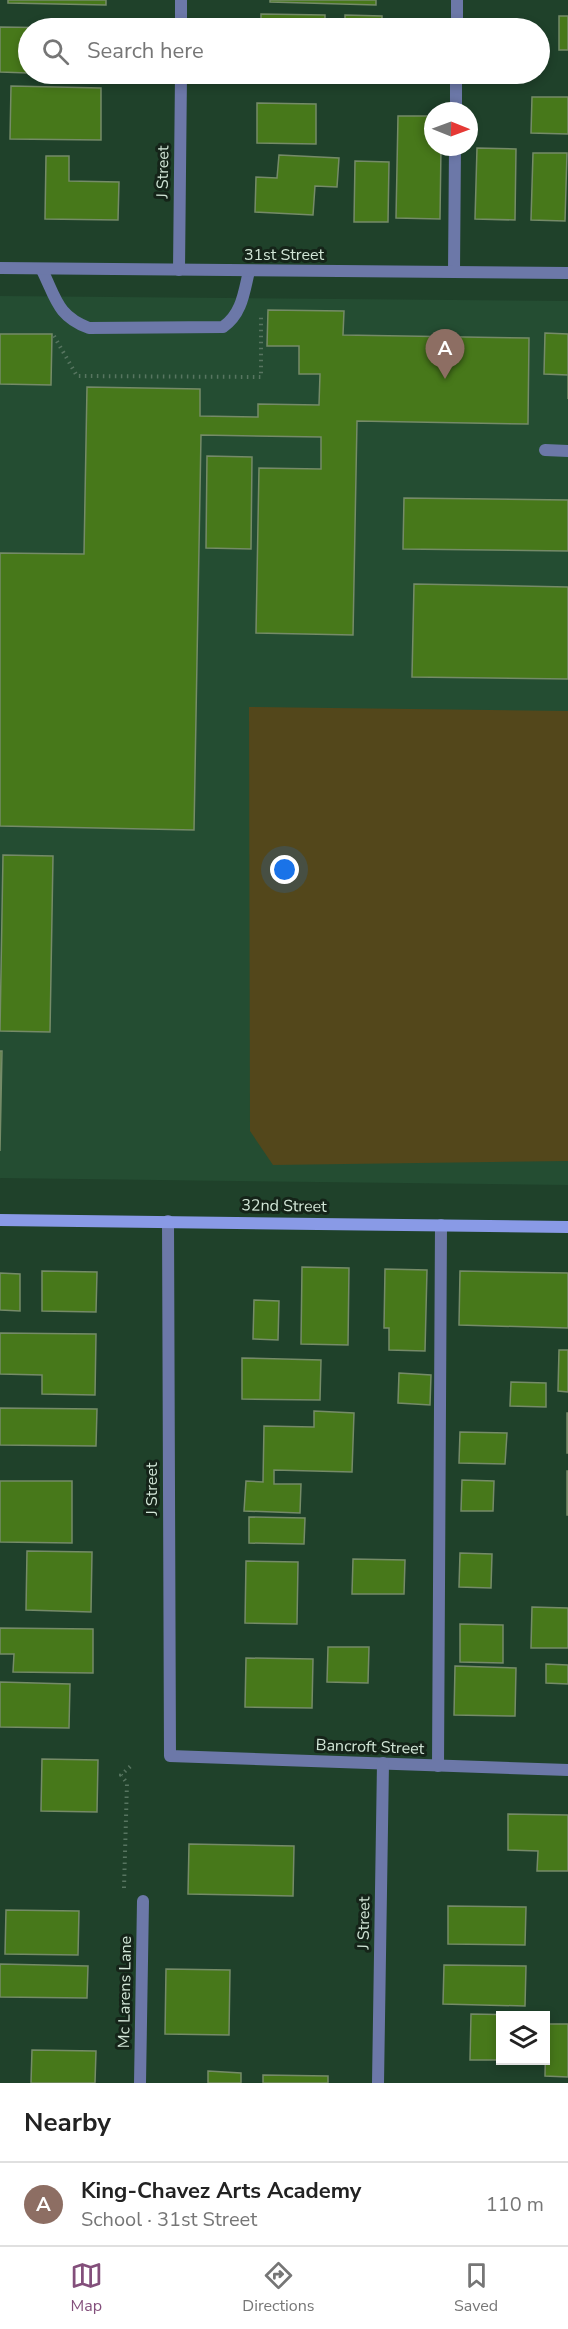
<!DOCTYPE html>
<html lang="en">
<head>
<meta charset="utf-8">
<style>
	body { margin:0; font-family:"Nunito Sans",sans-serif; background:#f6f6f6; color:#222 }
	.controls { position:absolute; right:18px; bottom:18px; display:grid; overflow:hidden; border-radius:0px; box-shadow:0 3px 9px #0003 }
	.controls button { width:54px; height:54px; display:grid; place-items:center; padding:0; border:0; border-bottom:2px solid #e0e0e0; background:#fff; color:#222; font:30px sans-serif }
	.compass { position:absolute; left:424px; top:102px; width:54px; height:54px; border-radius:50%; background:#fff; box-shadow:0 3px 9px #0003; rotate:91deg }
	.you { position:absolute; left:285px; top:870px; width:21px; height:21px; margin:-15px; border:4px solid #fff; border-radius:50%; background:#1a73e8; box-shadow:0 0 0 9px #1a73e833 }
	.badge { display:grid; place-items:center; width:39px; height:39px; border-radius:50%; background:#834f7b; color:#fff; font-size:20px; font-weight:700 }
	.pin { position:absolute; translate:-50% -50px; filter:drop-shadow(0 2px 3px #0008) }
	.pin::after { content:''; position:absolute; top:32px; width:21px; height:18px; background:inherit; clip-path:polygon(0 0,100% 0,50% 100%) }
	.list { margin:0; padding:0; list-style:none }
	h2 { display:flex; justify-content:space-between; align-items:center; height:78px; margin:0; padding:0 24px; font-size:26px }
	h2 small { font-size:20px; font-weight:400; color:#767676 }
	.list li { display:grid; grid-template-columns:39px 1fr auto; gap:18px; align-items:center; box-sizing:border-box; height:84px; padding:0 24px; border-top:2px solid #e0e0e0 }
	.list b { display:block; font-size:22px; white-space:nowrap }
	.list p { margin:0; font-size:20px; white-space:nowrap; color:#767676 }
	.list em { font-size:20px; font-style:normal; color:#767676 }
	.icon { flex:none; width:33px; height:33px; fill:none; stroke:currentColor; stroke-width:2; stroke-linecap:round; stroke-linejoin:round }
	.map { position:relative; flex:none; width:568px; height:2083px; overflow:hidden }
	.search { position:absolute; background:#fff; box-shadow:0 3px 9px #0003; left:18px; right:18px; top:18px; height:66px; display:flex; align-items:center; gap:15px; box-sizing:border-box; padding:0 21px; border-radius:33px; color:#767676; font-size:22px }
	.sheet { height:162px; background:#fff }
	nav { display:flex; justify-content:space-around; align-items:center; box-sizing:border-box; height:84px; border-top:2px solid #e0e0e0; background:#fff; font-size:16px; color:#767676 }
	nav a { display:grid; justify-items:center; gap:3px }
	nav .on { color:#834f7b }
	.map>svg:first-child { display:block }
</style>
</head>
<body>
<div class="map">
<svg width="568" height="2083" viewBox="0 0 568 2083">
	<rect width="100%" height="100%" fill="#1f412a"/>
	<polygon fill="#244d32" points="0,296 568,301 568,1185 0,1178"/>
	<polygon fill="#53471b" points="249,707 568,711 568,1161 273,1165 250,1131"/>
	<g fill="#47781a" stroke="#758b68" stroke-width="1.5">
		<polygon points="8,0 106,0 106,5 8,3"/>
		<polygon points="270,0 376,0 376,5 270,2"/>
		<polygon points="261,14 325,15 325,28 261,28"/>
		<polygon points="345,15 382,16 382,28 345,28"/>
		<rect x="559" y="16" width="9" height="34"/>
		<polygon points="0,27 68,28 28,28 28,73 0,72"/>
		<polygon points="11,86 101,88 101,140 10,139"/>
		<polygon points="532,97 568,97 568,134 531,133"/>
		<polygon points="257,103 316,104 316,144 257,143"/>
		<polygon points="398,116 433,116 433,147 441,147 440,219 396,218"/>
		<polygon points="477,148 516,149 515,220 475,219"/>
		<polygon points="533,153 567,153 565,221 531,220"/>
		<polygon points="279,155 339,158 337,187 315,186 313,215 255,212 256,177 277,178"/>
		<polygon points="46,156 69,156 69,181 119,182 118,220 45,219"/>
		<polygon points="355,161 389,162 388,222 354,222"/>
		<polygon points="268,310 344,311 343,335 529,338 528,424 357,421 353,635 256,633 259,468 321,469 321,437 201,435 194,830 0,826 0,553 84,554 87,387 200,389 200,416 258,417 258,404 319,405 320,374 299,374 299,346 267,346"/>
		<polygon points="545,333 568,334 568,399 568,375 544,374"/>
		<polygon points="0,334 52,334 51,385 0,384"/>
		<polygon points="207,456 252,457 251,549 206,548"/>
		<polygon points="404,498 568,500 568,551 403,549"/>
		<polygon points="414,584 568,587 568,679 412,677"/>
		<polygon points="3,855 53,856 50,1032 0,1031"/>
		<polygon points="0,1051 2,1051 0,1151"/>
		<polygon points="302,1267 349,1268 348,1345 301,1344"/>
		<polygon points="385,1269 427,1270 425,1351 389,1350 389,1328 384,1328"/>
		<polygon points="42,1271 97,1272 96,1312 42,1311"/>
		<polygon points="460,1271 568,1273 568,1328 459,1325"/>
		<polygon points="0,1273 20,1274 20,1311 0,1310"/>
		<polygon points="254,1300 279,1301 278,1340 253,1339"/>
		<polygon points="0,1333 96,1334 95,1395 42,1394 42,1375 0,1374"/>
		<polygon points="559,1350 568,1350 568,1392 558,1391"/>
		<polygon points="242,1358 321,1360 320,1400 242,1399"/>
		<polygon points="399,1373 431,1375 430,1405 398,1403"/>
		<polygon points="511,1382 546,1383 546,1407 510,1406"/>
		<polygon points="0,1408 97,1409 96,1446 0,1445"/>
		<polygon points="314,1411 354,1413 352,1472 274,1470 274,1484 301,1484 300,1513 244,1511 246,1481 263,1482 264,1426 314,1427"/>
		<rect x="567" y="1413" width="1" height="40"/>
		<polygon points="460,1432 507,1433 505,1464 459,1463"/>
		<rect x="567" y="1471" width="1" height="44"/>
		<polygon points="462,1480 494,1481 493,1511 461,1511"/>
		<polygon points="0,1481 72,1481 72,1543 0,1542"/>
		<polygon points="249,1517 305,1518 304,1544 249,1543"/>
		<polygon points="27,1551 92,1552 91,1612 26,1610"/>
		<polygon points="460,1553 492,1554 491,1588 459,1587"/>
		<polygon points="353,1559 405,1560 404,1594 352,1594"/>
		<polygon points="246,1561 298,1562 297,1624 245,1623"/>
		<polygon points="532,1607 568,1608 568,1648 531,1648"/>
		<polygon points="460,1624 503,1625 503,1663 460,1662"/>
		<polygon points="0,1628 93,1629 93,1673 13,1672 14,1654 0,1654"/>
		<polygon points="328,1647 369,1647 368,1683 327,1682"/>
		<polygon points="246,1658 313,1659 312,1708 245,1707"/>
		<polygon points="546,1664 568,1665 568,1684 546,1683"/>
		<polygon points="455,1666 516,1668 515,1716 454,1715"/>
		<polygon points="0,1682 70,1684 69,1728 0,1727"/>
		<polygon points="42,1759 98,1760 97,1812 41,1811"/>
		<polygon points="508,1814 568,1815 568,1871 537,1871 538,1851 508,1850"/>
		<polygon points="189,1844 294,1846 293,1896 188,1894"/>
		<polygon points="448,1906 526,1907 525,1945 448,1944"/>
		<polygon points="6,1910 79,1911 78,1955 5,1954"/>
		<polygon points="0,1964 88,1966 87,1998 0,1997"/>
		<polygon points="444,1965 526,1966 525,2006 443,2004"/>
		<polygon points="166,1969 230,1970 229,2035 165,2034"/>
		<polygon points="471,2014 533,2015 533,2016 500,2016 500,2060 470,2060"/>
		<polygon points="546,2024 568,2024 568,2077 545,2076"/>
		<polygon points="32,2050 96,2051 95,2083 31,2083"/>
		<polygon points="208,2071 241,2073 241,2083 208,2083"/>
		<polygon points="263,2075 328,2076 328,2083 263,2083"/>
	</g>
	<g fill="none" stroke-linecap="round" stroke-linejoin="round">
		<g stroke="#577560" stroke-width="4" stroke-dasharray="1.5 4.5" stroke-linecap="butt">
			<polyline points="54,336 77,376 261,377 261,314"/>
			<polyline points="124,1888 127,1783 121,1775 133,1764"/>
		</g>
		<g stroke="#6c78a8" stroke-width="12">
			<polyline points="457,28 457,0"/>
			<polyline points="456,111 456,74"/>
			<path d="M 42,270 C 56,298 57,316 89,328 L 223,327 C 242,314 244,292 249,271"/>
			<polyline points="454,272 455,147"/>
			<polyline points="545,450 568,451"/>
			<polyline points="438,1766 441,1225"/>
		</g>
		<g stroke="#6c78a8" stroke-width="12">
			<polyline points="181,28 181,0"/>
			<polyline points="0,268 568,273"/>
			<polyline points="179,270 181,74"/>
			<polyline points="168,1221 170,1756 568,1770"/>
			<polyline points="140,2083 143,1901"/>
			<polyline points="378,2083 383,1763"/>
		</g>
		<polyline stroke="#899ae6" stroke-width="12" points="0,1220 568,1227"/>
	</g>
	<g text-anchor="middle" dominant-baseline="central" stroke-width="6" stroke-linejoin="round" paint-order="stroke">
		<g font-size="16" fill="#d2e6d7" stroke="#152419">
			<text transform="translate(163 172) rotate(-89)">J Street</text>
			<text x="284" y="255">31st Street</text>
			<text transform="translate(284 1206) rotate(1)">32nd Street</text>
			<text transform="translate(152 1489) rotate(-90)">J Street</text>
			<text transform="translate(370 1747) rotate(2)">Bancroft Street</text>
			<text transform="translate(364 1923) rotate(-89)">J Street</text>
			<text transform="translate(125 1992) rotate(-89)">Mc Larens Lane</text>
		</g>
	</g>
</svg>
<div class="controls">
<button><svg class="icon" aria-label="layers" viewBox="0 0 24 24"><path d="M12 4l9 5-9 5-9-5zM3 14l9 5 9-5"/></svg></button>
</div>
<svg class="compass" viewBox="-18 -18 36 36"><path d="M0-13l5 13h-10z" fill="#e53935"/><path d="M0 13l5-13h-10z" fill="#767676"/></svg>
<div class="you"></div>
<div class="pin badge" style="left:445px;top:379px;background:#8d6e63">A</div>
<div class="search"><svg class="icon" aria-label="search" viewBox="0 0 24 24"><circle cx="10" cy="10" r="6"/><path d="M15 15l6 6"/></svg>Search here</div>
</div>
<section class="sheet">
<h2>Nearby<small></small></h2>
<ul class="list">
<li><span class="badge" style="background:#8d6e63">A</span><div><b>King-Chavez Arts Academy</b><p>School · 31st Street</p></div><em>110 m</em></li>
</ul>
</section>
<nav>
<a class="on"><svg class="icon" aria-label="map" viewBox="0 0 24 24"><path d="M3 6l6-2 6 2 6-2v14l-6 2-6-2-6 2zM9 4v14M15 6v14"/></svg>Map</a>
<a><svg class="icon" aria-label="directions" viewBox="0 0 24 24"><path d="M12 3l9 9-9 9-9-9zM9 14v-3h6M13 9l2 2-2 2"/></svg>Directions</a>
<a><svg class="icon" aria-label="saved" viewBox="0 0 24 24"><path d="M7 4h10v16l-5-4-5 4z"/></svg>Saved</a>
</nav>
</body>
</html>
